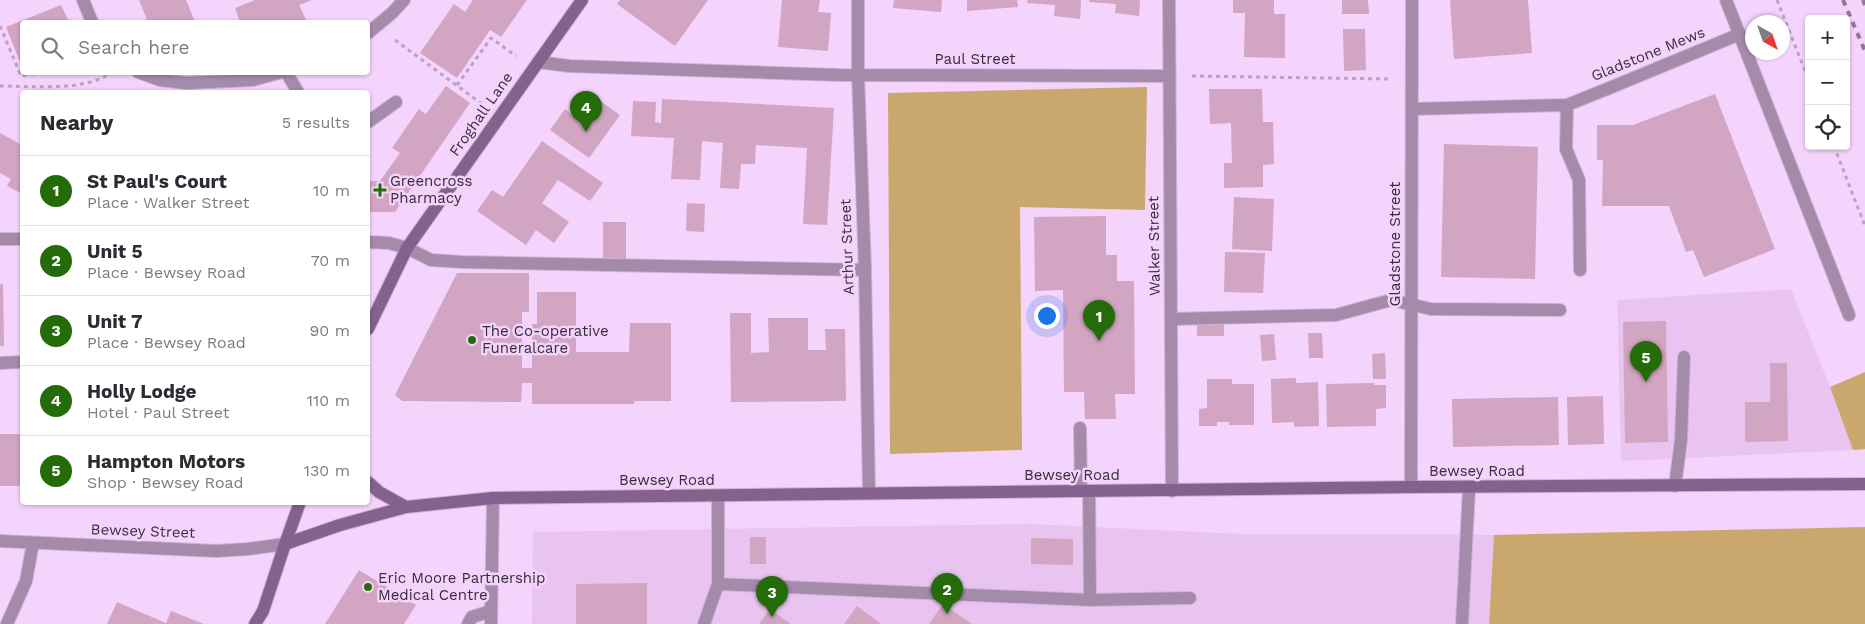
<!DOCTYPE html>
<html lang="en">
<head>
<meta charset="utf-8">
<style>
	body { margin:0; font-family:"Work Sans",sans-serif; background:#f7f7f7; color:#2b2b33 }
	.controls { position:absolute; right:15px; top:15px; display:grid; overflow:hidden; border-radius:5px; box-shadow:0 1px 4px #0004 }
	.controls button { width:45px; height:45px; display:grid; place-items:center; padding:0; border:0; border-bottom:1px solid #e1e1e2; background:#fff; color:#2b2b33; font:25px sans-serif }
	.compass { position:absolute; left:1745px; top:15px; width:45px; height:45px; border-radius:50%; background:#fff; box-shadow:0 1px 4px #0004; rotate:140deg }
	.you { position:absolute; left:1046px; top:315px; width:18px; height:18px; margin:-12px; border:4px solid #fff; border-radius:50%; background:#1a73e8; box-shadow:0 0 0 8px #1a73e833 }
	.badge { display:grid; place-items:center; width:32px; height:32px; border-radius:50%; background:#246c09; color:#fff; font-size:16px; font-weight:700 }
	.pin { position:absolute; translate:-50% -41px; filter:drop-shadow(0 1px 2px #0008) }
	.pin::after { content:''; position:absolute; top:26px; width:18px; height:15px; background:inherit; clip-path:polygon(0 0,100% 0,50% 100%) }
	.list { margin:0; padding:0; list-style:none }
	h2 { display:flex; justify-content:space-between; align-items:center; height:65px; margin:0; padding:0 20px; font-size:21px }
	h2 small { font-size:16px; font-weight:400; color:#7c7c81 }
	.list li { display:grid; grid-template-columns:32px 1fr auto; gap:15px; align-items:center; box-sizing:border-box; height:70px; padding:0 20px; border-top:1px solid #e1e1e2 }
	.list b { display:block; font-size:19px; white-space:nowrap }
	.list p { margin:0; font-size:16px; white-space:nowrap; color:#7c7c81 }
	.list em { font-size:16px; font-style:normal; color:#7c7c81 }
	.icon { flex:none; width:28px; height:28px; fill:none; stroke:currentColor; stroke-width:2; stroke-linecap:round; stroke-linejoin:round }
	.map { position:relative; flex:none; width:1865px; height:624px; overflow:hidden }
	.search { position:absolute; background:#fff; box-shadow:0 1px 4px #0004; left:20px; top:20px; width:350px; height:55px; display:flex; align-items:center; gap:12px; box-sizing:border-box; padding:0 18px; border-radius:5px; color:#7c7c81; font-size:19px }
	.panel { position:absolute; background:#fff; box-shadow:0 1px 4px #0004; left:20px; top:90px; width:350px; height:415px; border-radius:5px }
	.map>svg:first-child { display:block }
</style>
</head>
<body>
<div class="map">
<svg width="1865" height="624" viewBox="0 0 1865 624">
	<rect width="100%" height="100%" fill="#f4d3fc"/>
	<g fill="#e9c4f1">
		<polygon points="1791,289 1830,387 1853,450 1621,461 1617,300"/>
		<polygon points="1031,524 1240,534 1494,535 1489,624 532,624 533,532"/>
	</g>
	<g fill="#caa86d">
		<polygon points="1147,87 1145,210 1020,207 1022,450 890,454 888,93"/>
		<polygon points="1865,372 1865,449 1853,450 1830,387"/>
		<polygon points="1865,527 1865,624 1489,624 1494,535"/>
	</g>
	<g fill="#d2a5c2">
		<polygon points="139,0 186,0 195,22 148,22"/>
		<polygon points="255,0 312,0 299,5 307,22 240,22 235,8"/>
		<polygon points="473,0 527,0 501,37 490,30 457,78 420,53 454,4 465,12"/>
		<polygon points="620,0 708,0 675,46 617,4"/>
		<polygon points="782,0 820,0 818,12 831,13 828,51 778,47"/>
		<polygon points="894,0 942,0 941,12 893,8"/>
		<polygon points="967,0 1017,0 1018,7 967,11"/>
		<polygon points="1028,0 1081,0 1080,19 1054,16 1055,5 1027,3"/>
		<polygon points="1089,0 1140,0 1139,16 1115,13 1116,4 1089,2"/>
		<polygon points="1233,0 1274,0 1274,14 1285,14 1285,58 1244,57 1245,13 1233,13"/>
		<polygon points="1342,0 1368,0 1369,14 1342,14"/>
		<polygon points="1450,0 1528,0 1532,53 1454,59"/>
		<polygon points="61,5 69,22 22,22 22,67 6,27"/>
		<polygon points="1343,29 1365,29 1366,70 1344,71"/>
		<polygon points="446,86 470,103 395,212 368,212 368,181 380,181 400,153 392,148 419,109 426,114"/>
		<polygon points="1209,89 1262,89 1263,122 1273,122 1274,164 1263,165 1263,187 1224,188 1224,163 1232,163 1231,123 1210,124"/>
		<polygon points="1715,94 1775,249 1704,277 1693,250 1686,252 1669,206 1602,206 1603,160 1597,160 1597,125 1633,125"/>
		<polygon points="593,96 620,115 589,158 550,130 565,109 577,118"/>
		<polygon points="662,99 834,108 827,225 803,224 807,148 756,145 755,164 741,164 739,189 720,188 723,143 702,141 700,180 671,179 674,138 631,136 633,101 656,102 655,122 661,123"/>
		<polygon points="0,133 22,145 22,194 7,186 11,179 0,173"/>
		<polygon points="542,141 603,183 590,201 558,180 542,203 569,222 554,243 536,230 526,245 477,211 492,190 503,197"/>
		<polygon points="1444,144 1538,147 1535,279 1441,277"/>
		<polygon points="1234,197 1274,199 1272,251 1232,249"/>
		<polygon points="687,203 705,204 704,232 686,231"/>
		<polygon points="1106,216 1106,255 1117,255 1117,281 1134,281 1135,394 1115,394 1116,419 1085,419 1084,392 1064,392 1063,290 1035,291 1034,217"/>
		<polygon points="603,222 626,222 626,260 603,261"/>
		<polygon points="1225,252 1265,253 1263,293 1224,292"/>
		<polygon points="457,273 529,273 529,312 522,312 522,368 532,368 532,324 537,324 537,292 576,292 576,352 629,352 630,323 671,323 671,401 634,401 634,404 532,404 532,383 522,383 521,402 402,401 395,395"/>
		<polygon points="0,284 3,284 4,346 0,346"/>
		<polygon points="730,313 751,313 751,353 769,352 768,318 808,318 808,350 826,350 825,329 845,329 846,401 731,402"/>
		<polygon points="1666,321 1668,442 1625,443 1623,322"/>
		<polygon points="1197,322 1224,323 1224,336 1197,336"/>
		<polygon points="1308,333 1322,333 1323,358 1309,358"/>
		<polygon points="1274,334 1276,360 1262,361 1260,335"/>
		<polygon points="1385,353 1386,379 1373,379 1372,354"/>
		<polygon points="1770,363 1787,363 1788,441 1745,442 1745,402 1770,402"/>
		<polygon points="1296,378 1296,383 1318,382 1319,426 1294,427 1294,422 1272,423 1271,379"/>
		<polygon points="1207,379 1232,379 1232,384 1254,384 1254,425 1229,425 1229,422 1217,422 1217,426 1199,426 1199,409 1207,408"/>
		<polygon points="1374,383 1374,385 1386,385 1386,408 1376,409 1376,426 1327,427 1326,384"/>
		<polygon points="1603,396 1604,444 1568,445 1567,397"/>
		<polygon points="1558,397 1559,445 1453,447 1452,399"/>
		<rect x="0" y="434" width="22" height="52"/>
		<rect x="750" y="537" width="16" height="27"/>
		<polygon points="1031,538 1073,539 1073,565 1031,564"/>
		<polygon points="359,570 416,605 404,624 325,624"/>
		<polygon points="647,583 647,624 576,624 576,584"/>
		<polygon points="117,602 166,623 171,611 204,624 107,624"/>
		<polygon points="943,604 972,624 929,624"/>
		<polygon points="857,606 881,624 844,624"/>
		<polygon points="770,609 791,624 759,624"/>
	</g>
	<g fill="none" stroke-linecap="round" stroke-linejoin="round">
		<defs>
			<g id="lane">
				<polyline points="1726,0 1849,315"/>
				<polyline points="286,72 298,92"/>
				<polyline points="1607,89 1740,34"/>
				<polyline points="368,122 396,102"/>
				<polyline points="1566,149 1579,180 1580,270"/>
				<polyline points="407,248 431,260 462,262 865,270"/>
				<polyline points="1171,319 1336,315 1391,300 1431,309 1560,310"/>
				<polyline points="0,363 22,362"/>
				<polyline points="1080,428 1081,491"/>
				<polyline points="1675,486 1681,440 1684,357"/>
				<polyline points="1089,491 1090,600"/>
				<polyline points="718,584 1090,600 1190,598"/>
				<polyline points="7,624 26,581 33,543"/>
				<polyline points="468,624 472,617 491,611"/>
				<polyline points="491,624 493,498"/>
				<polyline points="704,624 718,584 718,496"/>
				<polyline points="1462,624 1469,488"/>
			</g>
			<g id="street">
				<polyline points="83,0 92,22"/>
				<polyline points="858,0 858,75 865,270 869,493"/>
				<polyline points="1169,0 1172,491"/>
				<polyline points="368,33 392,13 404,0"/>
				<polyline points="538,62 569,66 839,75 1169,76"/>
				<polyline points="138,72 160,80 186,83 253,80 282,72"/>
				<polyline points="1412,109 1567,105 1607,89"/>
				<polyline points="1566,149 1567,105"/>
				<polyline points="0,239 22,239"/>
				<polyline points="368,242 389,243 407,248"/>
				<polyline points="1411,487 1412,0"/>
				<polyline points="0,541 216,551 248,549 285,544"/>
			</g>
			<g id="secondary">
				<polyline points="368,329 407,248 582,0"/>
				<polyline points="368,482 379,492 406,507"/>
				<polyline points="285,544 340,525 406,507 493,498 1411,487 1865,484"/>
				<polyline points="255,624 263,611 285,544 300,502"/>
			</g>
		</defs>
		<use href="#lane" stroke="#cfb2d6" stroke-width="14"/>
		<use href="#street" stroke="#cfb2d6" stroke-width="14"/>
		<use href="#secondary" stroke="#cfb2d6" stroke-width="14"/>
		<g stroke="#bca1c2" stroke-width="3" stroke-dasharray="4 4" stroke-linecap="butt">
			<polyline points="1777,0 1809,81"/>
			<polyline points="0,26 21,76 45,72"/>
			<polyline points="395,40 482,104"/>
			<polyline points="1192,76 1390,79"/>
			<polyline points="457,85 491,38 516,56"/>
			<path d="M 0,86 C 31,86 87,92 112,72"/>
			<polyline points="1834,146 1865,226"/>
		</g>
		<use href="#lane" stroke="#a38ba9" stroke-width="12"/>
		<use href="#street" stroke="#a38ba9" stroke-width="12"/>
		<use href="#secondary" stroke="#85628d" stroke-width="12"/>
		<g stroke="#8e7894" stroke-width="4" stroke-dasharray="6 6" stroke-linecap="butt">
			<polyline points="1843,0 1865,51"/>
			<polyline points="1863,0 1865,5"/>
		</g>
	</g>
	<g fill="#246c09" stroke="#f4d3fc" stroke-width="2">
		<path d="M377.5 182.5h5v5h5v5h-5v5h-5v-5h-5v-5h5z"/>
		<circle cx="472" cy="340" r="5"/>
		<circle cx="368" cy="587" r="5"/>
	</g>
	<g text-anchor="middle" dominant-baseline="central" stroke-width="5" stroke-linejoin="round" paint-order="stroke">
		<g font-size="15" fill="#3a2d3d" stroke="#f4d3fc">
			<text transform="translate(1648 54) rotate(-22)">Gladstone Mews</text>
			<text x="975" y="59">Paul Street</text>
			<text transform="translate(481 114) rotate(-55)">Froghall Lane</text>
			<text transform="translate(1395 244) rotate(-90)">Gladstone Street</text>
			<text transform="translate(1154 246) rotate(-91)">Walker Street</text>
			<text transform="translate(847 247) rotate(-92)">Arthur Street</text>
			<text x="1477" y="471">Bewsey Road</text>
			<text x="1072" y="475">Bewsey Road</text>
			<text x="667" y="480">Bewsey Road</text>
			<text transform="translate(143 531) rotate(2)">Bewsey Street</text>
		</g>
		<g font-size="15" fill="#3a2d3d" stroke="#f4d3fc" text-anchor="start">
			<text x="390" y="181">Greencross<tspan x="390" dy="17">Pharmacy</tspan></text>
			<text x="482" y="331">The Co-operative<tspan x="482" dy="17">Funeralcare</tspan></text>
			<text x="378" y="578">Eric Moore Partnership<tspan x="378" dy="17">Medical Centre</tspan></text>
		</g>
	</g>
</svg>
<div class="controls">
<button>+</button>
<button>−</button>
<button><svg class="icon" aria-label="locate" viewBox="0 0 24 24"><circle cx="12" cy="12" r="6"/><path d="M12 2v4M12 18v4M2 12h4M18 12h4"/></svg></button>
</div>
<svg class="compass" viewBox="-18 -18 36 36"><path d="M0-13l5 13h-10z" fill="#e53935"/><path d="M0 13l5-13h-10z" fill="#7c7c81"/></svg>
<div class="you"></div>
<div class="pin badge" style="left:1099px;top:341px">1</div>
<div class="pin badge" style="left:947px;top:614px">2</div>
<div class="pin badge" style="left:772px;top:617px">3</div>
<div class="pin badge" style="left:586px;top:132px">4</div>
<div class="pin badge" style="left:1646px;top:382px">5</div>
<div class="search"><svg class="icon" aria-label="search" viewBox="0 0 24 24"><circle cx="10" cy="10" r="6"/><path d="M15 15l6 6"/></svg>Search here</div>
<section class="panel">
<h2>Nearby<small>5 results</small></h2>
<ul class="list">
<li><span class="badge">1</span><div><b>St Paul's Court</b><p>Place · Walker Street</p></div><em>10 m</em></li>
<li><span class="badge">2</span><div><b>Unit 5</b><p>Place · Bewsey Road</p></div><em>70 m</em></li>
<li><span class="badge">3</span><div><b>Unit 7</b><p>Place · Bewsey Road</p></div><em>90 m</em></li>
<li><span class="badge">4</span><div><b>Holly Lodge</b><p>Hotel · Paul Street</p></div><em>110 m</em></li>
<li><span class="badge">5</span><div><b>Hampton Motors</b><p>Shop · Bewsey Road</p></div><em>130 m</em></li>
</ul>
</section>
</div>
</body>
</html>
